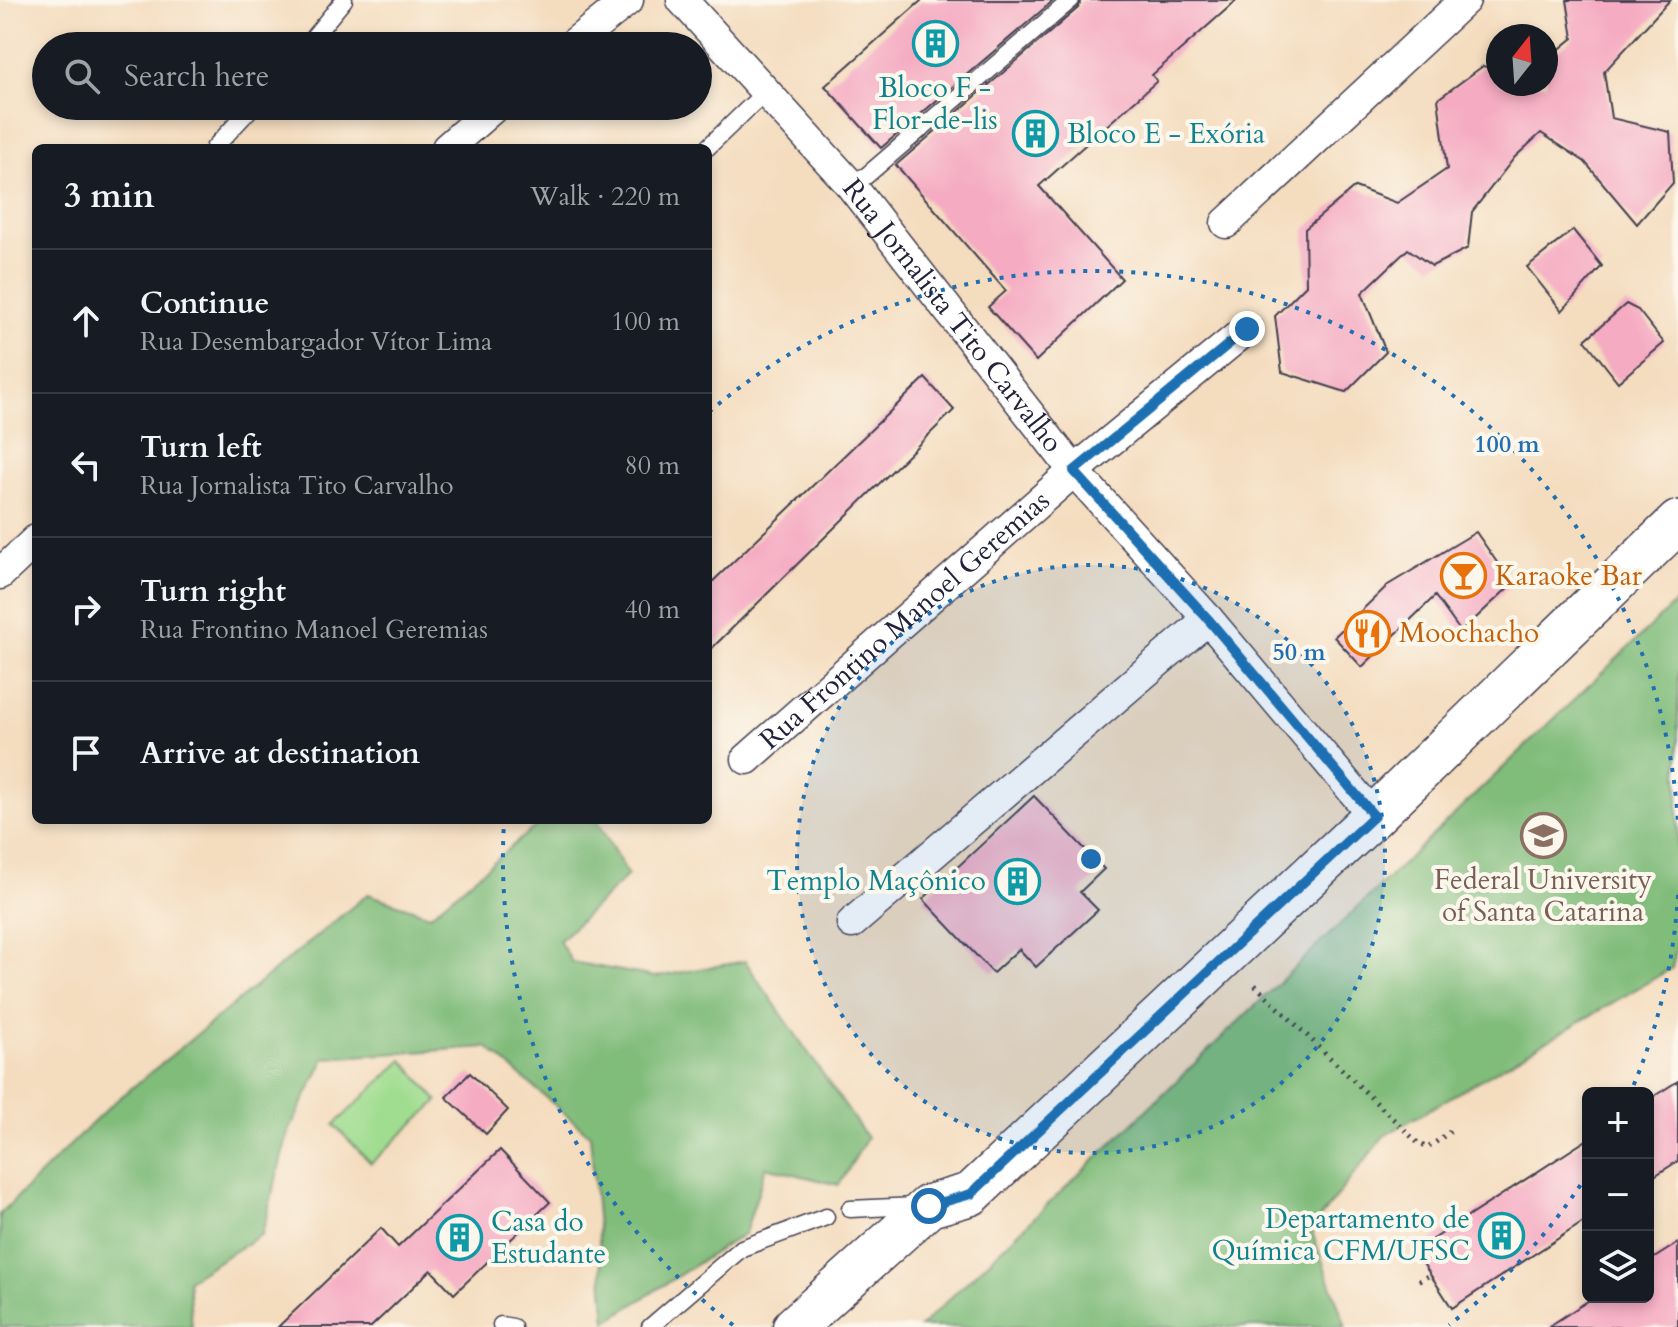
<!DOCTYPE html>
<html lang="en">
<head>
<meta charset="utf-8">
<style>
	body { margin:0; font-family:Cardo,serif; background:#20242c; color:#f1f3f6 }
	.controls { position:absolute; right:24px; bottom:24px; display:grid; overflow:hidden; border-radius:12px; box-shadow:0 4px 12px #0003 }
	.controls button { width:72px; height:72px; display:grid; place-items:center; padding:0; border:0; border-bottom:2px solid #363941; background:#171b24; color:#f1f3f6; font:40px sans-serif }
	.compass { position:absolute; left:1486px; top:24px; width:72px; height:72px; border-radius:50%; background:#171b24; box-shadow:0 4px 12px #0003; rotate:17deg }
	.stop { position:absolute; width:24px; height:24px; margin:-18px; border:6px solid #1f6fb2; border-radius:50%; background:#fff }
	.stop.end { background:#1f6fb2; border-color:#fff; box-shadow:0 2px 8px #0008 }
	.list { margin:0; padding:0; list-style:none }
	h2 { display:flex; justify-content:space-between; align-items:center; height:104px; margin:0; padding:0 32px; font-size:34px }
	h2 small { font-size:26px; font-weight:400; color:#9ea1a6 }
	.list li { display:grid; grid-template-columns:52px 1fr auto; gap:24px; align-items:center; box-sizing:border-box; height:144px; padding:0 32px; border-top:2px solid #363941 }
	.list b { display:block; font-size:30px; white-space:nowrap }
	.list p { margin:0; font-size:26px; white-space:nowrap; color:#9ea1a6 }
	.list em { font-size:26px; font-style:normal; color:#9ea1a6 }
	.icon { flex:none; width:44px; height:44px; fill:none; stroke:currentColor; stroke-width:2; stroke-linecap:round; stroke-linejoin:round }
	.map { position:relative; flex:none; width:1678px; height:1327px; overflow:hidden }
	.search { position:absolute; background:#171b24; box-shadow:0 4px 12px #0003; left:32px; top:32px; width:680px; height:88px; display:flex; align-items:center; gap:20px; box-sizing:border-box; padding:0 28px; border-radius:44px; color:#9ea1a6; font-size:30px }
	.panel { position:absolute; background:#171b24; box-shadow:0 4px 12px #0003; left:32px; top:144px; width:680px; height:680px; border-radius:12px }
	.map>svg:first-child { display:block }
</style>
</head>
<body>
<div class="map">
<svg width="1678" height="1327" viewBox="0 0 1678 1327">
	<rect width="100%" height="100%" fill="#fbf7ec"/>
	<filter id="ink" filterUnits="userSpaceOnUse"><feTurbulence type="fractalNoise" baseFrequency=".0125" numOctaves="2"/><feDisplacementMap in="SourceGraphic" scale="16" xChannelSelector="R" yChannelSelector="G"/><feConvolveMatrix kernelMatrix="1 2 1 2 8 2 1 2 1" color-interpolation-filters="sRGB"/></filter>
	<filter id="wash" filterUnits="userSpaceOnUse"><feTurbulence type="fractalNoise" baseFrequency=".006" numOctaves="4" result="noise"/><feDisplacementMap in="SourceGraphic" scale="32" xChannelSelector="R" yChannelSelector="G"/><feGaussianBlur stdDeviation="1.8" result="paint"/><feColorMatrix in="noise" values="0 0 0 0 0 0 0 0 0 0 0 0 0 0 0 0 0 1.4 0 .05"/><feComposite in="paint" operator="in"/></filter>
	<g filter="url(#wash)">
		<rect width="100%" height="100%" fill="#f4dcbe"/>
		<polygon fill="#a1dd90" stroke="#628066" stroke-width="2" points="403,1060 438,1101 371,1163 334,1125"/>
		<g fill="#80bc7a" stroke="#516f5a" stroke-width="2">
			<polygon points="1678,600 1678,942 1672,968 1384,1136 1311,1229 1346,1327 920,1327"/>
			<polygon points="543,820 596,820 628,875 559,941 572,962 655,977 745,961 867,1138 839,1185 766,1167 745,1233 606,1322 590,1135 487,1047 325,1058 288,1133 262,1234 188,1280 192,1327 0,1327 0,1214 111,1105 368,894 430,915"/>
		</g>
		<g id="blocks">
			<g fill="#f5abc2">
				<polygon points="922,0 1054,0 881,148 825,86"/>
				<polygon points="1082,0 1237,0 1152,75 1157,81 1039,186 1122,279 1036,361 988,307 1006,291 896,165 1078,8"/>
				<polygon points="1567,0 1670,0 1604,72 1611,118 1670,132 1673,183 1637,224 1585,162 1541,133 1515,157 1472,212 1468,248 1432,266 1408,249 1362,293 1386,352 1346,392 1282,372 1275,316 1306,285 1305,229 1355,187 1397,203 1447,169 1438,99 1483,66 1498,70 1498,84 1546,84 1546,60 1573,38"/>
				<polygon points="1573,230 1602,266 1562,311 1527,267"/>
				<polygon points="1626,304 1638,310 1664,343 1618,382 1585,340"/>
				<polygon points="925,378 954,410 708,652 708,586"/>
				<polygon points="1476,532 1512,584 1461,632 1435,596 1362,667 1334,637 1388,585"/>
				<polygon points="1034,796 1104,869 1080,892 1098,910 1036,967 1019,949 993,973 923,899"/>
				<polygon points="470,1073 508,1110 486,1134 446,1097"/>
				<polygon points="1678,1081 1678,1161 1648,1180 1648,1100"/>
				<polygon points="1588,1139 1588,1219 1452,1308 1415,1251"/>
				<polygon points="500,1150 550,1202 454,1294 431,1270 371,1327 278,1327 381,1228 398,1247"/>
				<polygon points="1678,1243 1678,1327 1548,1327 1594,1297 1648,1297 1648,1262"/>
			</g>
		</g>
	</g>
	<g filter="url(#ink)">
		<use href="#blocks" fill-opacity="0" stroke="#423e4f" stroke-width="2"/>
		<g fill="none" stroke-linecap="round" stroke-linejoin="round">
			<defs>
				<g id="lane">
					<polyline points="306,46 344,0"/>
					<polyline points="214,148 253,106"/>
					<polyline points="707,148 765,92"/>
					<polyline points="849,183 866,176 1071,0"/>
					<polyline points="850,1209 916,1206"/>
					<polyline points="501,1325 513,1327"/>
					<polyline points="650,1327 742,1248 826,1217"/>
				</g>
				<g id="street">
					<path id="s1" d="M 682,0 L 849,183 L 1074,471 L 1208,619 L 1374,816"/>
					<polyline points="571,46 628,0"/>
					<polyline points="447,148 495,106"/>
					<polyline points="1226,223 1465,0"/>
					<polyline points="0,574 36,540"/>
					<path id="s2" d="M 747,759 L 1074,471 L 1247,329"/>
					<polyline points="852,923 1208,619"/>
				</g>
				<polyline id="secondary" points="794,1327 929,1206 971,1194 1374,816 1678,522"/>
			</defs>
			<use href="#lane" stroke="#423e4f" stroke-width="19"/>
			<use href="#street" stroke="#423e4f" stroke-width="33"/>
			<use href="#secondary" stroke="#423e4f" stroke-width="45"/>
			<g stroke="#423e4f" stroke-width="5" stroke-dasharray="2 6" stroke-linecap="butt">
				<polyline points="1255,985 1419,1144 1428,1148 1452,1130"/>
				<polyline points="1419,1281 1430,1275"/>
			</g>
			<use href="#lane" stroke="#fff" stroke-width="16"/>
			<use href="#street" stroke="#fff" stroke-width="30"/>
			<use href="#secondary" stroke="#fff" stroke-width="42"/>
		</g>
	</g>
	<g fill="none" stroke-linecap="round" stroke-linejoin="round" filter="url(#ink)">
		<polyline stroke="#1f6fb2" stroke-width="10" points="929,1206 971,1194 1374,816 1208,619 1074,471 1247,329"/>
	</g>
	<circle cx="1091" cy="859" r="294" fill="#1f6fb2" fill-opacity=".12"/>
	<g fill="none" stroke="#1f6fb2" stroke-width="4" stroke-dasharray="4 8">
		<circle cx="1091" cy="859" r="294"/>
		<path d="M1678 895A588 588 0 0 1 1632 1089M1587 1175A588 588 0 0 1 1449 1325M733 1325A588 588 0 0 1 504 823M709 412A588 588 0 0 1 1678 823"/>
	</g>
	<defs>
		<symbol id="building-ring" viewBox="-11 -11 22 22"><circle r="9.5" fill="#fbf7ec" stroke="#0f9aa8" stroke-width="1.5"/><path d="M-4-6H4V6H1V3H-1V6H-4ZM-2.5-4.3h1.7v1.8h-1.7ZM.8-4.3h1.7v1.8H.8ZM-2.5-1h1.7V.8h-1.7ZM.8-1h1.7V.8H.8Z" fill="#0f9aa8"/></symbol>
		<symbol id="bar-ring" viewBox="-11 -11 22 22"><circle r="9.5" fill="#fbf7ec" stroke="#e8710a" stroke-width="1.5"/><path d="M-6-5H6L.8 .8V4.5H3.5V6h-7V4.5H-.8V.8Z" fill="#e8710a"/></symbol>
		<symbol id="restaurant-ring" viewBox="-11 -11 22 22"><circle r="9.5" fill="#fbf7ec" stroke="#e8710a" stroke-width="1.5"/><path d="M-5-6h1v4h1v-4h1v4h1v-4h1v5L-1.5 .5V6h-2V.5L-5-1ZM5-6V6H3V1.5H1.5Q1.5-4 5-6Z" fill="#e8710a"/></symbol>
		<symbol id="university-ring" viewBox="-11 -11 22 22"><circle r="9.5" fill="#fbf7ec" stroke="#8d6e63" stroke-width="1.5"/><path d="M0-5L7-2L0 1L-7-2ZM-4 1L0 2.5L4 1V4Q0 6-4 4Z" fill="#8d6e63"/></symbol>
	</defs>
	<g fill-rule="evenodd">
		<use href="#building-ring" x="910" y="18" width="51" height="51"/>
		<use href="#building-ring" x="1010" y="108" width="51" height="51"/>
		<use href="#bar-ring" x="1438" y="550" width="51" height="51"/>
		<use href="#restaurant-ring" x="1342" y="608" width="51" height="51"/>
		<use href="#university-ring" x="1518" y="810" width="51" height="51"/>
		<use href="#building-ring" x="992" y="856" width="51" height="51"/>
		<use href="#building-ring" x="1476" y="1210" width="51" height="51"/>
		<use href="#building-ring" x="434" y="1212" width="51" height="51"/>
	</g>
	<g text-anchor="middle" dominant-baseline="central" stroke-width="8" stroke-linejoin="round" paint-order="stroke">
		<g font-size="28" fill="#0d838f" stroke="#fbf7ec" text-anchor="start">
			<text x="935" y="88" text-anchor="middle">Bloco F -<tspan x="935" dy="32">Flor-de-lis</tspan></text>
			<text x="1067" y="134">Bloco E - Exória</text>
			<text x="986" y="881" text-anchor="end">Templo Maçônico</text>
			<text x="1470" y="1219" text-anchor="end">Departamento de<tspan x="1470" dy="32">Química CFM/UFSC</tspan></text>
			<text x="491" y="1222">Casa do<tspan x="491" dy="32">Estudante</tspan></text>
		</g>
		<g font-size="28" fill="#22223b" stroke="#fbf7ec">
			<text stroke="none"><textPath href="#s1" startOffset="416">Rua Jornalista Tito Carvalho</textPath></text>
			<text stroke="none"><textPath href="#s2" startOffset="210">Rua Frontino Manoel Geremias</textPath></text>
		</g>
		<g font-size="28" fill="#c56008" stroke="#fbf7ec" text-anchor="start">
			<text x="1495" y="576">Karaoke Bar</text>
			<text x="1399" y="633">Moochacho</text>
		</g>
		<g font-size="28" fill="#785e54" stroke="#fbf7ec">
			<text x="1543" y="880">Federal University<tspan x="1543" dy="32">of Santa Catarina</tspan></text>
		</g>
	</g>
	<circle cx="1091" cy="859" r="12" fill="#1f6fb2" stroke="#fbf7ec" stroke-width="4"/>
	<g font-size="24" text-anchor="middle" font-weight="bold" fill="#1f6fb2" stroke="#fbf7ec" stroke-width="8" stroke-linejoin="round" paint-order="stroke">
		<text x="1507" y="452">100 m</text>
		<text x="1299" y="660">50 m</text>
	</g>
</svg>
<div class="controls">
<button>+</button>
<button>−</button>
<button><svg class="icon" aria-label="layers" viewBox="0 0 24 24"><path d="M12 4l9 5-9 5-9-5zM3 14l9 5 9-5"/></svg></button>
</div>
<svg class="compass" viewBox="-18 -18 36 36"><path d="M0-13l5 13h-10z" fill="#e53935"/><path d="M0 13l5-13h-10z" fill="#9ea1a6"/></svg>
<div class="stop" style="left:929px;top:1206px"></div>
<div class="stop end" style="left:1247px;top:329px"></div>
<div class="search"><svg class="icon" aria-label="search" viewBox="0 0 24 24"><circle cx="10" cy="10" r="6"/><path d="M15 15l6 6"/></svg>Search here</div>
<section class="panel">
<h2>3 min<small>Walk · 220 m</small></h2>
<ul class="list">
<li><svg class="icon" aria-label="ahead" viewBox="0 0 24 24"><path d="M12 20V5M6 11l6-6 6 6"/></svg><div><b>Continue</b><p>Rua Desembargador Vítor Lima</p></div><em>100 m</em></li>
<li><svg class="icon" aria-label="left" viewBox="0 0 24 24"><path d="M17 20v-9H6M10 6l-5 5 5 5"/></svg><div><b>Turn left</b><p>Rua Jornalista Tito Carvalho</p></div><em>80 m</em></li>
<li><svg class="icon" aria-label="right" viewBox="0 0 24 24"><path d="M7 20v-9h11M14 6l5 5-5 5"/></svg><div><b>Turn right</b><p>Rua Frontino Manoel Geremias</p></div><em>40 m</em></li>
<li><svg class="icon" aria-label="arrive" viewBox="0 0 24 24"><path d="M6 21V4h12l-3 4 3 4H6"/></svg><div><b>Arrive at destination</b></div></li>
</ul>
</section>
</div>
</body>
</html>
